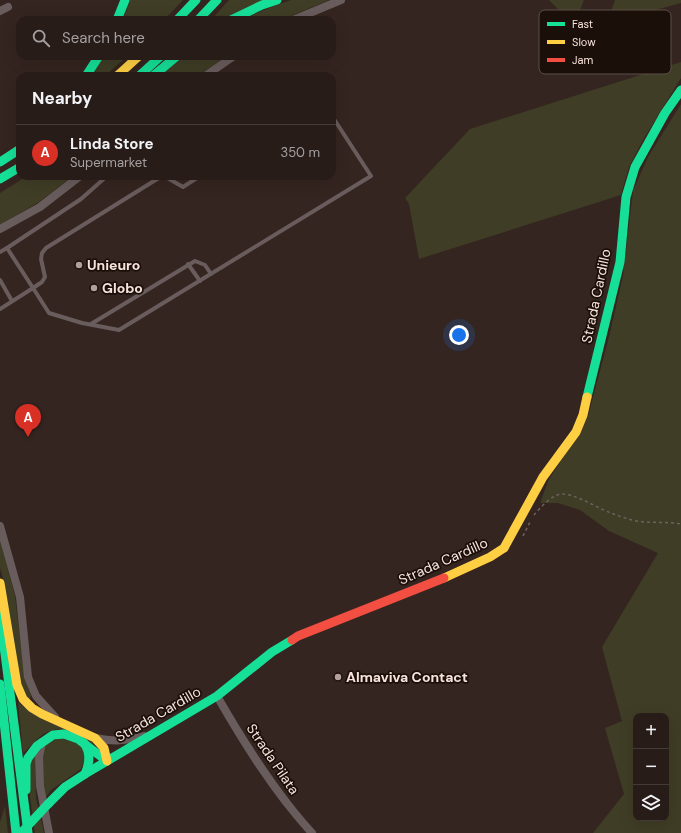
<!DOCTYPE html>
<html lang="en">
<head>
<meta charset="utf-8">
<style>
	body { margin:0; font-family:"DM Sans",sans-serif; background:#302521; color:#f1f3f6 }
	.controls { position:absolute; right:12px; bottom:12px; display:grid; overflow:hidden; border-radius:8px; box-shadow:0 4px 16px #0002 }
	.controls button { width:36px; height:36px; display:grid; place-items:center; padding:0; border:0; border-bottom:1px solid #443a37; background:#281c18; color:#f1f3f6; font:20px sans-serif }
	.you { position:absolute; left:459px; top:335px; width:14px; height:14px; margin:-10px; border:3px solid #fff; border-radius:50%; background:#1a73e8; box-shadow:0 0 0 6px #1a73e833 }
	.badge { display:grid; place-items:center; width:26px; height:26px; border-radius:50%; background:#d93025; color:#fff; font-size:13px; font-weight:700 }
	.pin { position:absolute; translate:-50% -33px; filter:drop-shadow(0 1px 2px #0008) }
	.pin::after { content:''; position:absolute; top:21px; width:14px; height:12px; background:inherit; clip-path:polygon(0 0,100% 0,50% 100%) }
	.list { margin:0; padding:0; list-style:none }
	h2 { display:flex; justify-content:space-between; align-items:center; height:52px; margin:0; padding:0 16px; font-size:17px }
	h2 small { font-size:13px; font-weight:400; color:#a5a1a2 }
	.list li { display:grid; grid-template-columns:26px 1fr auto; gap:12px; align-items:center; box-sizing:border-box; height:56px; padding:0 16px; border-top:1px solid #443a37 }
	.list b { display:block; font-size:15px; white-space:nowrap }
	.list p { margin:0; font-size:13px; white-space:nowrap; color:#a5a1a2 }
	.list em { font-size:13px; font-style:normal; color:#a5a1a2 }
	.icon { flex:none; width:22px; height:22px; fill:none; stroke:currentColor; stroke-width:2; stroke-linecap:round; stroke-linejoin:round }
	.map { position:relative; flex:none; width:681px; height:833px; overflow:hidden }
	.search { position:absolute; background:#281c18; box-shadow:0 4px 16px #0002; left:16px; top:16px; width:320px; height:44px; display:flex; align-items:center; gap:10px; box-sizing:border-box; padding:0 14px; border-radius:12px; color:#a5a1a2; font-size:15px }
	.panel { position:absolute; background:#281c18; box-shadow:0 4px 16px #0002; left:16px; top:72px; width:320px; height:108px; border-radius:12px }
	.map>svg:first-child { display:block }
</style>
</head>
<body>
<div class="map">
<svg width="681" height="833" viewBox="0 0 681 833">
	<rect width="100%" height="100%" fill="#352520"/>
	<g fill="#3f3d25" fill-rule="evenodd">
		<polygon points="130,0 183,0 164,20 123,20"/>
		<polygon points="229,0 267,0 224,20 211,20"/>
		<polygon points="291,0 329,0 281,20 241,20 271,7"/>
		<polygon points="549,0 584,0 576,20 562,13"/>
		<polygon points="615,0 681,0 681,3 641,14 608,19"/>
		<polygon points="104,56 127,56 105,76 92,76"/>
		<polygon points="185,56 227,56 197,76 159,76"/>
		<polygon points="681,62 681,78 643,140 629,167 621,195 419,259 409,204 405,198 470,129"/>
		<path d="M 681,104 L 681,833 L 593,833 L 624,794 L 605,728 L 622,721 L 602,647 L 658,553 L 609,531 L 580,510 L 558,503 L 540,503 L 549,479 L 579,433 L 588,416 L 609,337 L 623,276 L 633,191 L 648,157 ZM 636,716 L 666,716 L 666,818 L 636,818 Z"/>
		<polygon points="27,176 73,176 39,202 0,225 0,193"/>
		<polygon points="0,540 15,596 25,679 31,695 30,699 28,699 19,678 3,579 0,568"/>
		<path d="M 18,702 L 24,707 L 90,739 L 95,745 L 64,730 C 43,726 36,743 23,753 Z"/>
		<path d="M 61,738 L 81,745 L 86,758 L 81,769 L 51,790 L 46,797 C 43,784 38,754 47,744 C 50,741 57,739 61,738 Z"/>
		<polygon points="35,754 36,798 44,833 35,833 29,789 29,768"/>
		<polygon points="5,806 8,833 0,833 0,822"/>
	</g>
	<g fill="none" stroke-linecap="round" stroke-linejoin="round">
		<g stroke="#6e6161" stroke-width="1.5" stroke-dasharray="3 3" stroke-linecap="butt">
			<path d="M 534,515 C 540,508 553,493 563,494 C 578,495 597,508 611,513 C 618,516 625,518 632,520 C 648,524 665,521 681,524"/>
			<polyline points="523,536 530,522"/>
		</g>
		<g stroke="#695c5c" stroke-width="4">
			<polyline points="107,176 81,199 7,248 33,288 42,282 45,277 41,259 42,253 46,248 162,176"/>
			<polyline points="164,176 183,187 200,176"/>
			<polyline points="0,252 7,248"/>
			<polyline points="188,264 200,281"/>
			<polyline points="0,280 12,301"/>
			<polyline points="0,309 33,288 49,313 82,323 119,330 371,176 332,116"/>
			<polyline points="91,324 195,261 205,265 211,274"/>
		</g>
		<g stroke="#695c5c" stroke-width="8">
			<polyline points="0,11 8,7"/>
			<polyline points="293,20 341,0"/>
			<polyline points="205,76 234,56"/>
			<polyline points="0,229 40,207 80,176"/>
			<polyline points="0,526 20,597 28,677 36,696 55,717"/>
			<path d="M 217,696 C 244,743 275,793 312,833"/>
			<path d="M 95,738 C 114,742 125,741 144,736"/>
			<polyline points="42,742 39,757 40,786 49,833"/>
		</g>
		<g stroke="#16e098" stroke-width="9">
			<polyline points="117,20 125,0"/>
			<polyline points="177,20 196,0"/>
			<polyline points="198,20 217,0"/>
			<polyline points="231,20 262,5 277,0"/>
			<polyline points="86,76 99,56"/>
			<polyline points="139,76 161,56"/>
			<polyline points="153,76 177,56"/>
			<polyline points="0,162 20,149"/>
			<polyline points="0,179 20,167"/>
			<polyline points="587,397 620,262 626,197 635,167 665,113 681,90"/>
			<polyline points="0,615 28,833"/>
			<polyline points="0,684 16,833"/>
			<path d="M 84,743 C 91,753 90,763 85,774"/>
			<polyline points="26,790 26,764 28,758 37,746 53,735 64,734 78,739 107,761"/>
			<polyline points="48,804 65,787 85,774 217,696 272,652 292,640"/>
		</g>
		<g stroke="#ffcf43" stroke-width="9">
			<polyline points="117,76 139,56"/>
			<polyline points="444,578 490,557 504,548 543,477 576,432 583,415 587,397"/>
			<polyline points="0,583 17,685 23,699 32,708 42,714 95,738 104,748 107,761"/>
		</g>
		<polyline stroke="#f24e42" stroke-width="9" points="292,640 298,636 444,578"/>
		<polyline stroke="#16e098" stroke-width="9" points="21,833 48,804"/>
	</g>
	<g fill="#b3a09a" stroke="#1b0f0a" stroke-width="1.5">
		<circle cx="79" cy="265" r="4"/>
		<circle cx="94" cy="288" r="4"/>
		<circle cx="338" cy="677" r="4"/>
	</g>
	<g text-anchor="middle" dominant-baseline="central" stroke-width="3.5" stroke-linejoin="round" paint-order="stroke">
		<g font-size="14" font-weight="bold" fill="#f7e3dc" stroke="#1b0f0a" text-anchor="start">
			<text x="87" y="265">Unieuro</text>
			<text x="102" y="288">Globo</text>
			<text x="346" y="677">Almaviva Contact</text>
		</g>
		<g font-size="14" fill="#f7e3dc" stroke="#1b0f0a">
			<text transform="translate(596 296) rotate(-78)">Strada Cardillo</text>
			<text transform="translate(443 561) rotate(-24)">Strada Cardillo</text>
			<text transform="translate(158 714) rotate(-30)">Strada Cardillo</text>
			<text transform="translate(273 759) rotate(56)">Strada Pilata</text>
		</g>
	</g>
	<rect x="539" y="10" width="132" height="64" rx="6" fill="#1b0f0a" stroke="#5d4f49" stroke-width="1"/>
	<rect x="547" y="22" width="18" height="4" fill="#16e098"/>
	<rect x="547" y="40" width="18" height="4" fill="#ffcf43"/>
	<rect x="547" y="58" width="18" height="4" fill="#f24e42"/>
	<g font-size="11" fill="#f7e3dc">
		<text x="572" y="28">Fast</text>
		<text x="572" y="46">Slow</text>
		<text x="572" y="64">Jam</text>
	</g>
</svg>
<div class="controls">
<button>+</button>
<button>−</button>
<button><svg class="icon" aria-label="layers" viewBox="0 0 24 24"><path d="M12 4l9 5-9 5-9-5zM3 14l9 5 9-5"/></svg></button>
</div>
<div class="you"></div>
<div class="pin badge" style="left:28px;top:437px">A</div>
<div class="search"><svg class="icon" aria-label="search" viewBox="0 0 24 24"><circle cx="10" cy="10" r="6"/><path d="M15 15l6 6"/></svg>Search here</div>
<section class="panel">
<h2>Nearby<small></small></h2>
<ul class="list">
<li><span class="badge">A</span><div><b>Linda Store</b><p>Supermarket</p></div><em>350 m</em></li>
</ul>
</section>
</div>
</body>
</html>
